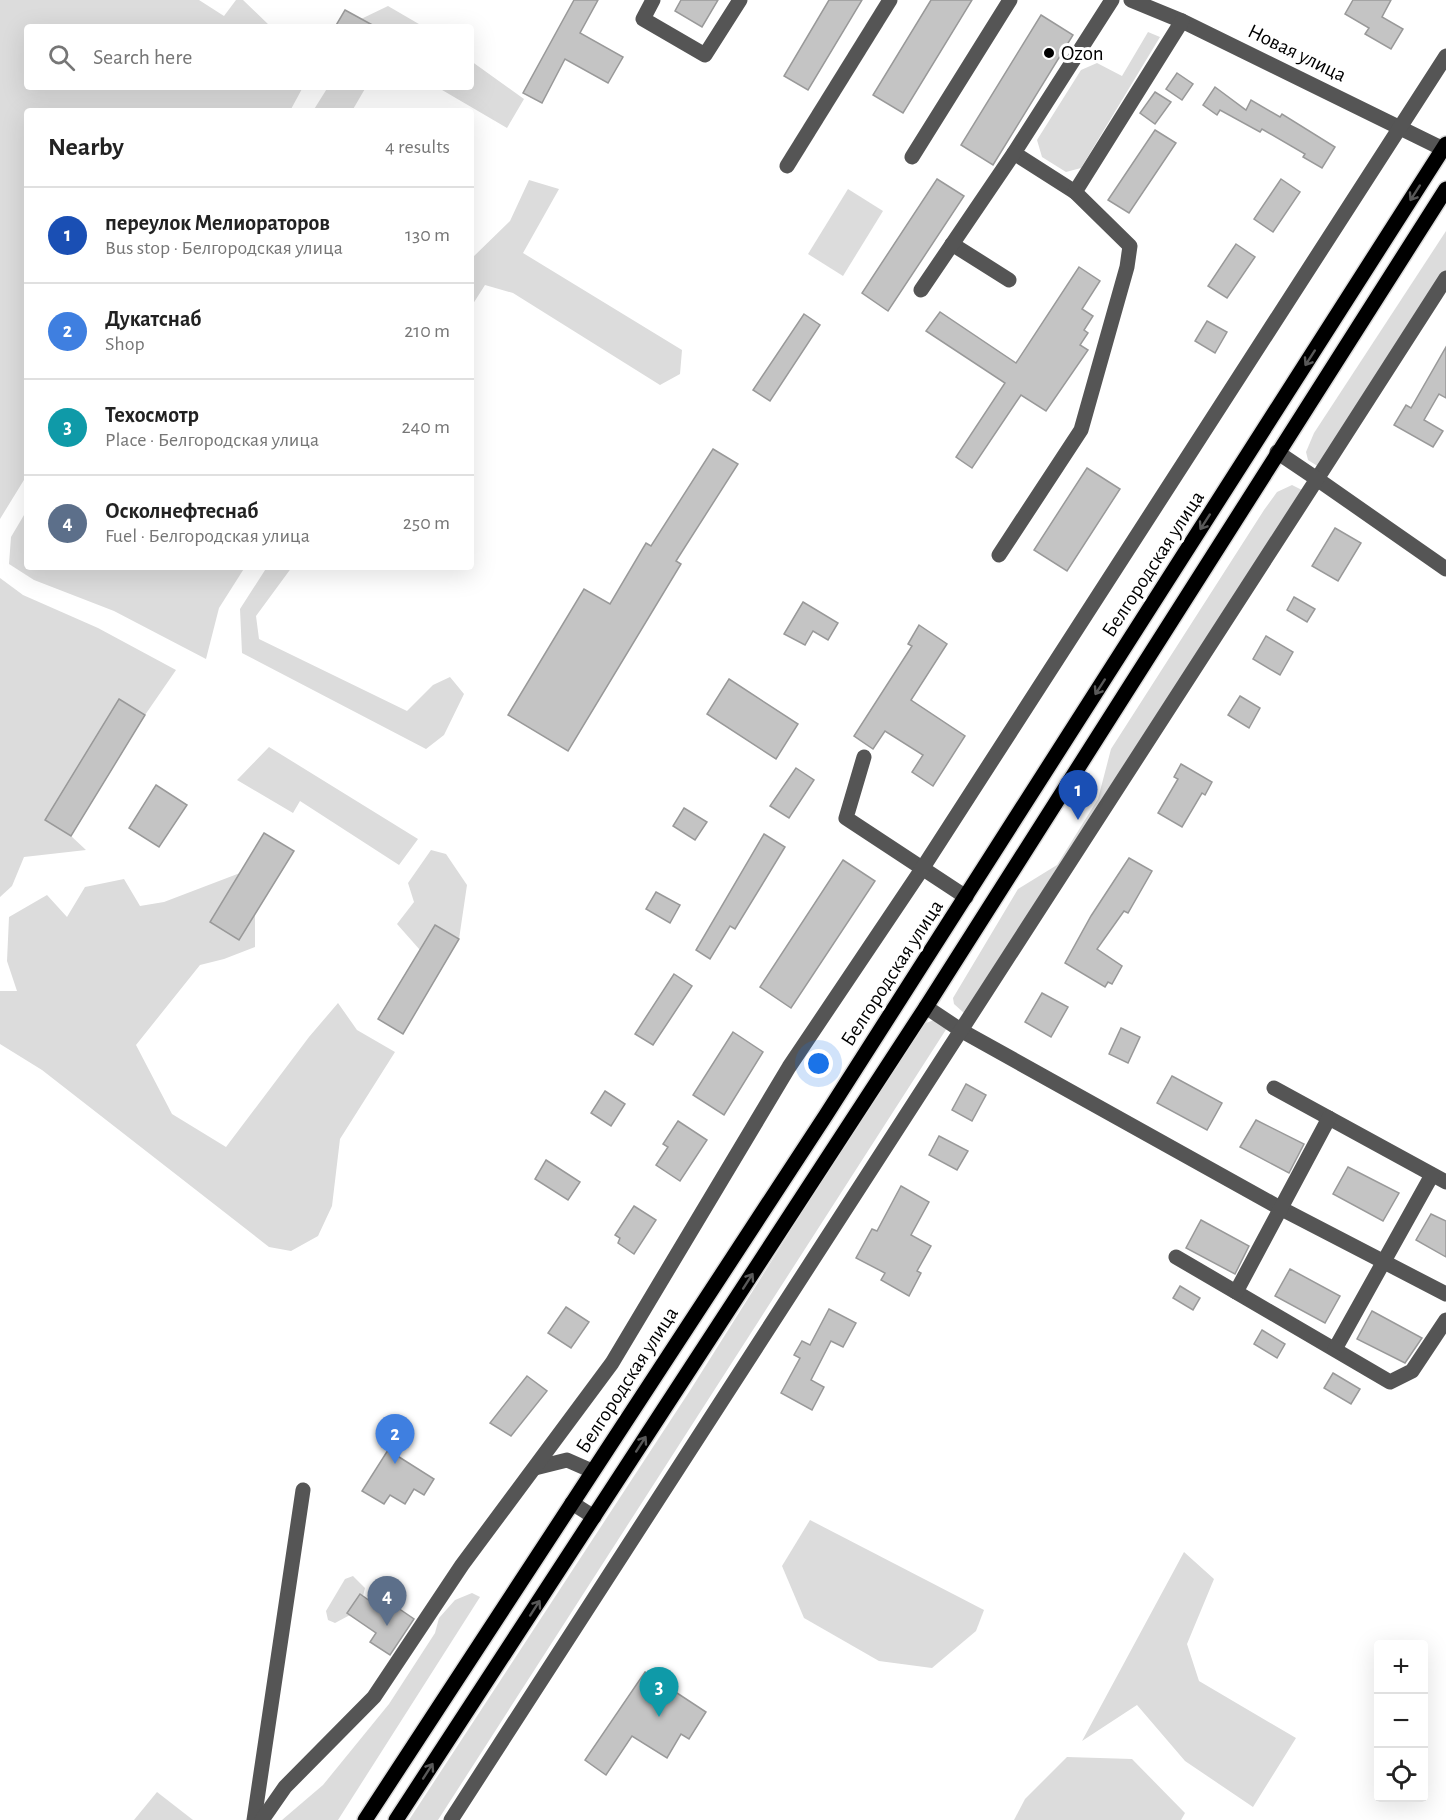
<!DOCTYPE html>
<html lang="en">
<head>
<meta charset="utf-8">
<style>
	body { margin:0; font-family:"Alegreya Sans",sans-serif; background:#f2f2f2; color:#222 }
	.controls { position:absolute; right:18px; bottom:18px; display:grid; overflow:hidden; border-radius:6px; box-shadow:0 6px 24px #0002 }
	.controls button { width:54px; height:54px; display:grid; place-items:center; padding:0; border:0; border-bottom:2px solid #e0e0e0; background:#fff; color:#222; font:30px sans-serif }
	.you { position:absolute; left:819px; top:1064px; width:21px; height:21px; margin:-15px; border:4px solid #fff; border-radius:50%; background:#1a73e8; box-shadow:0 0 0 9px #1a73e833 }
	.badge { display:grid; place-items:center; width:39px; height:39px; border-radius:50%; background:#0b8043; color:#fff; font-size:20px; font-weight:700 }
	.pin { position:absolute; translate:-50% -50px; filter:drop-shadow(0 2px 3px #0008) }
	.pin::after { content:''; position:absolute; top:32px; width:21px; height:18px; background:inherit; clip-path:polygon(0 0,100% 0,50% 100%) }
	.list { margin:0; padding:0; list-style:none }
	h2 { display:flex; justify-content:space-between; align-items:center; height:78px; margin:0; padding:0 24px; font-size:26px }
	h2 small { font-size:20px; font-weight:400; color:#767676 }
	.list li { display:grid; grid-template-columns:39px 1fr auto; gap:18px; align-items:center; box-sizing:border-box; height:96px; padding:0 24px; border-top:2px solid #e0e0e0 }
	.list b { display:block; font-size:22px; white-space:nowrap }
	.list p { margin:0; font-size:20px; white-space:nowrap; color:#767676 }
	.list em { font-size:20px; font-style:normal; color:#767676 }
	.icon { flex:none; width:33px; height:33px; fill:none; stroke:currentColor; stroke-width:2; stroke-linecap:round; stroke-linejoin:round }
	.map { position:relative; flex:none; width:1446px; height:1820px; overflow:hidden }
	.search { position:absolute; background:#fff; box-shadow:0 6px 24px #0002; left:24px; top:24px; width:450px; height:66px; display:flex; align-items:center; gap:15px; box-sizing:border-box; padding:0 21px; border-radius:6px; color:#767676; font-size:22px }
	.panel { position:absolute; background:#fff; box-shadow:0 6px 24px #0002; left:24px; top:108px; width:450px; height:462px; border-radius:6px }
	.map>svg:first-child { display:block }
</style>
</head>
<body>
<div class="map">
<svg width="1446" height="1820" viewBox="0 0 1446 1820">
	<rect width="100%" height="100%" fill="#fff"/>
	<g fill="#dcdcdc">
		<polygon points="0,0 199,0 224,16 236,0 243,0 271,27 27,27 27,87 303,87 290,111 27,111 27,475 0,519"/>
		<polygon points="388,6 424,27 357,27 361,19"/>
		<polygon points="1148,32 1160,37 1081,168 1066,172 1042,157 1037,140 1081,70 1097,63 1122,76"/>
		<polygon points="471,61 524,99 507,128 437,87 471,87"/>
		<polygon points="328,87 366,87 352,111 313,111"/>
		<polygon points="529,180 559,189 523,253 682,350 680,374 660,385 513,293 485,285 471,307 471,259 510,221"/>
		<polygon points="848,189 883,211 843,276 808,254"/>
		<polygon points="1446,231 1446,276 1319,467 1308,460 1306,452 1314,433"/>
		<polygon points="1292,485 1306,492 964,1013 954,1004 953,998 1018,889 1057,865 1098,799 1111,749 1264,510 1277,492"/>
		<polygon points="27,510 27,567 245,567 219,608 206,659 114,611 34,580 9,564 11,537"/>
		<polygon points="267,567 292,567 256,616 259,639 407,711 433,685 450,677 464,694 444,735 426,749 242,653 240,609"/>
		<polygon points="0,578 23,595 98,628 176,670 145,715 119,699 46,820 71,836 86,850 24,857 12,886 0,897"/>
		<polygon points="269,747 418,839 399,865 300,801 293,813 237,780"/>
		<polygon points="431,850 446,854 467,885 459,939 435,925 420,950 397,924 414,902 408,883"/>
		<polygon points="240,873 210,922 239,939 255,914 255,947 224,959 200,965 136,1045 172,1114 226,1147 309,1037 338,1003 357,1030 395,1052 340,1139 332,1206 318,1236 291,1251 269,1247 42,1070 0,1044 0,991 17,991 7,961 9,917 47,895 67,917 85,887 124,879 140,906 164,902"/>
		<polygon points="937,1019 947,1028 438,1820 409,1820 691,1389 913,1036 923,1024"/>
		<polygon points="810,1520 984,1610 976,1631 932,1668 879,1661 804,1618 782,1566"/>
		<polygon points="1184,1552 1214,1579 1187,1644 1199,1681 1296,1738 1253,1807 1185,1761 1137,1705 1082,1741"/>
		<polygon points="353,1576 365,1588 363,1596 360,1595 347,1612 350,1615 335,1623 328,1620 326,1611 345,1579"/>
		<polygon points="472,1593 480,1597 338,1820 282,1820 323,1785 389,1704 435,1633 439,1618 455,1600"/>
		<polygon points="1067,1757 1132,1759 1185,1813 1181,1820 1014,1820 1025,1799"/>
		<polygon points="157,1792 193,1820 134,1820"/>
	</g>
	<g fill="#c4c4c4" stroke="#999" stroke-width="1.5">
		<polygon points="574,0 598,0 580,33 623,57 608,83 565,59 542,103 523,93"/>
		<polygon points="681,0 718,0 702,27 675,11"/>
		<polygon points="829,0 862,0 808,90 784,76"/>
		<polygon points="931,0 972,0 903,113 873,95"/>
		<polygon points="1353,0 1391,0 1382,17 1403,29 1391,49 1365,34 1369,28 1345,14"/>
		<polygon points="345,10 376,27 335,27"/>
		<polygon points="1041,15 1073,35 993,165 961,145"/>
		<polygon points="1177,73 1193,84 1182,100 1166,89"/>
		<polygon points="1215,87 1246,110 1251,100 1280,117 1282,114 1335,147 1322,168 1303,157 1305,154 1262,129 1260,132 1220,110 1217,115 1203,105"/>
		<polygon points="1155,92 1171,102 1155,124 1140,113"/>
		<polygon points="1155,130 1176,143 1129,213 1108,200"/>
		<polygon points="937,179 964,196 888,311 862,293"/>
		<polygon points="1281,179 1300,192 1273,232 1254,219"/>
		<polygon points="1236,244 1255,257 1227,298 1208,286"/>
		<polygon points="1079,267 1100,281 1082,309 1093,316 1084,330 1088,333 1080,345 1088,350 1046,411 1021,395 972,468 956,457 1005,383 926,331 940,312 1016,363"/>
		<polygon points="804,314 820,325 770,401 753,390"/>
		<polygon points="1207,321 1227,332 1215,353 1195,341"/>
		<polygon points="1446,347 1446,398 1439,394 1424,420 1443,431 1433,447 1394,425 1406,405 1411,408"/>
		<polygon points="713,449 738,464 676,561 681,564 568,751 508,715 584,589 610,604 646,543 651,546"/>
		<polygon points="1087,468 1120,489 1067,571 1034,550"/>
		<polygon points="1335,528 1361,543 1338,581 1312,566"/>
		<polygon points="1294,597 1315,609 1307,622 1287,610"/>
		<polygon points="803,602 838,623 828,640 813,631 805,645 784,634"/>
		<polygon points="919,625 947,644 911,700 965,736 933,786 912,772 923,755 885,731 873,749 854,736 912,646 908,644"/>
		<polygon points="1266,636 1293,652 1280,675 1253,659"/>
		<polygon points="729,679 798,724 776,759 707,714"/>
		<polygon points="1240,696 1260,708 1249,728 1228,715"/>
		<polygon points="119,699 145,715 71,836 45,820"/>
		<polygon points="1181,764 1212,782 1205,795 1202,793 1182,827 1158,813 1178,779 1174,777"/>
		<polygon points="796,768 814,780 789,818 770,806"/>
		<polygon points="156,785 187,805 159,847 129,828"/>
		<polygon points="684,808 707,822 695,840 673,826"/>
		<polygon points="264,833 294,851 239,940 210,922"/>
		<polygon points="764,834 785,847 735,929 730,926 710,959 696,950"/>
		<polygon points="1129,858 1152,871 1128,913 1124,911 1097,949 1122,966 1112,984 1108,982 1105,987 1065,963 1091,916"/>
		<polygon points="843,860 875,881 791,1008 760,987"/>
		<polygon points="656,892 680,905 670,923 646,909"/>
		<polygon points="435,925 459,939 403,1034 378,1019"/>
		<polygon points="674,974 692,986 653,1045 635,1034"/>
		<polygon points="1042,993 1068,1007 1051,1037 1025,1022"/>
		<polygon points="1121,1028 1140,1037 1128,1063 1109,1054"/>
		<polygon points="733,1032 763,1052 724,1115 693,1095"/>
		<polygon points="1172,1076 1222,1103 1207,1130 1157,1103"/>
		<polygon points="966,1084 986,1095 972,1121 952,1110"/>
		<polygon points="605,1091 625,1104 611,1126 591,1113"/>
		<polygon points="1256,1120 1304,1144 1289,1173 1240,1147"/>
		<polygon points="678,1121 707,1140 680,1181 656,1165 668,1147 663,1144"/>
		<polygon points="939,1136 968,1151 957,1170 929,1155"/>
		<polygon points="546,1160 580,1182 568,1200 535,1179"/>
		<polygon points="1348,1167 1399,1193 1383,1221 1333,1194"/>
		<polygon points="901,1186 929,1202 911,1235 931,1246 917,1271 921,1273 909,1296 881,1280 885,1273 856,1258 872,1229 877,1231"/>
		<polygon points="634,1206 656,1220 634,1254 618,1243 620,1238 615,1235"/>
		<polygon points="1431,1214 1446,1221 1446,1257 1416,1240"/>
		<polygon points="1201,1220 1249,1246 1235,1274 1186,1248"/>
		<polygon points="1290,1269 1340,1296 1325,1323 1275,1296"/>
		<polygon points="1180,1286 1200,1298 1193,1310 1173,1298"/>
		<polygon points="566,1307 589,1322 571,1348 548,1333"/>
		<polygon points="829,1309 856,1323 843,1347 831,1341 811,1380 824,1387 812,1410 781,1393 800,1358 794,1355 802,1341 810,1345"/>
		<polygon points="1372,1311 1422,1338 1405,1363 1357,1339"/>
		<polygon points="1262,1330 1285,1344 1277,1358 1254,1344"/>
		<polygon points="1333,1373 1360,1389 1351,1404 1324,1388"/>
		<polygon points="527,1376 547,1391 511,1436 490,1423"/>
		<polygon points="388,1450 434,1479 424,1495 414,1489 405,1504 390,1495 384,1504 362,1491"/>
		<polygon points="360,1594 390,1615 395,1606 414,1619 390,1655 370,1642 376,1633 347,1613"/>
		<polygon points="645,1672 706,1712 689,1739 681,1734 667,1758 632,1736 606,1775 585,1760"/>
	</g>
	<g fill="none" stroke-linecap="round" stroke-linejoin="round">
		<defs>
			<g id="major">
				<polyline points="365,1820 826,1115 1446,144"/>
				<polyline points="396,1820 926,1007 1446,189"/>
			</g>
		</defs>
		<use href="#major" stroke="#dbdbdb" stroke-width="18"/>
		<g stroke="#555" stroke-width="15">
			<polyline points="653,0 643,19 705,55 740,0"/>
			<polyline points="1131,0 1182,21 1443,149"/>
			<polyline points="912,157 1010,0"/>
			<polyline points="787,166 890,0"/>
			<polyline points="1075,192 1014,153 1112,0"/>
			<polyline points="952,244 1009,280"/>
			<polyline points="1446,278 1317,479 1446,569"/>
			<polyline points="921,290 1014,153"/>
			<polyline points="999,555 1081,430 1127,267 1130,246 1075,192 1182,21"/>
			<polyline points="864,757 846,818 966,897"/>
			<polyline points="926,1007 962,1031 1280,1208 1446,1294"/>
			<polyline points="1274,1088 1446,1182"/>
			<polyline points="1176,1257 1390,1382 1412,1371 1446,1320"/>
			<polyline points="1236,1292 1329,1118"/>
			<polyline points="1335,1349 1432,1175"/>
			<polyline points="535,1468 567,1460 592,1471"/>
			<polyline points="572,1503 594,1517"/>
			<polyline points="254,1820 303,1490"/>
			<polyline points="262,1820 285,1787 374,1697 462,1565 612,1363 789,1067 922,869 1446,56"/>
			<polyline points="451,1820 1317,479 1277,452"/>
		</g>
		<use href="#major" stroke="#000" stroke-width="15"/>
	</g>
	<defs><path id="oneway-shaft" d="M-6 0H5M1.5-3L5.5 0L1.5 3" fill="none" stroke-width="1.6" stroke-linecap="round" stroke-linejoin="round" transform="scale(1.5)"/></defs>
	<g stroke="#595959">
		<use href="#oneway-shaft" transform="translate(1415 193) rotate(123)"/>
		<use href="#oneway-shaft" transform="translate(1310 358) rotate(123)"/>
		<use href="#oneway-shaft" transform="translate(1205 522) rotate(123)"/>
		<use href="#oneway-shaft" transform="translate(1100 687) rotate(123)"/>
		<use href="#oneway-shaft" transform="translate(748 1281) rotate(-57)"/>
		<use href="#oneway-shaft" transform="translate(641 1444) rotate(-57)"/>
		<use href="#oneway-shaft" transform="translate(535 1608) rotate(-57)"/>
		<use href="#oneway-shaft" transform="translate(428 1771) rotate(-57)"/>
	</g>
	<circle fill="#000" stroke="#fff" stroke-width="2" cx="1049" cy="53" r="6"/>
	<g text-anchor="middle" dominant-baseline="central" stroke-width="6" stroke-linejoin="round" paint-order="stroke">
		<g font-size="21" fill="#000" stroke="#fff" text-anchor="start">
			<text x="1061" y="53">Ozon</text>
		</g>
		<g font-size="21" fill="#000" stroke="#fff">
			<text transform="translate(1297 53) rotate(26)">Новая улица</text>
			<text transform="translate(1153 564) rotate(-57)">Белгородская улица</text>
			<text transform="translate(892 973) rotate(-57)">Белгородская улица</text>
			<text transform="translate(627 1380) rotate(-57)">Белгородская улица</text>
		</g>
	</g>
</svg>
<div class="controls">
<button>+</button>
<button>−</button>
<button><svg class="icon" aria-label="locate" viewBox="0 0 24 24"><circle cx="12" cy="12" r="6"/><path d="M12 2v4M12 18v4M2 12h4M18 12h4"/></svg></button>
</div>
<div class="you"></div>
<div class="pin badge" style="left:1078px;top:820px;background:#1a4fb4">1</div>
<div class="pin badge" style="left:395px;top:1464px;background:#3f7fe0">2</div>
<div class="pin badge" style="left:659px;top:1717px;background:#0f9aa8">3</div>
<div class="pin badge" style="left:387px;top:1626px;background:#5c6f8a">4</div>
<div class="search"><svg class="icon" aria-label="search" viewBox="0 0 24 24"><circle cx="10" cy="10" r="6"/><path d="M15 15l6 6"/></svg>Search here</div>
<section class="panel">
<h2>Nearby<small>4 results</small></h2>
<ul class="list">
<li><span class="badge" style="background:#1a4fb4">1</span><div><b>переулок Мелиораторов</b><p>Bus stop · Белгородская улица</p></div><em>130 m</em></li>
<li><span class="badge" style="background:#3f7fe0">2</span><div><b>Дукатснаб</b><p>Shop</p></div><em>210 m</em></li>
<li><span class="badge" style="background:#0f9aa8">3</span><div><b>Техосмотр</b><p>Place · Белгородская улица</p></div><em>240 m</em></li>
<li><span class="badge" style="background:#5c6f8a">4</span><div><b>Осколнефтеснаб</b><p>Fuel · Белгородская улица</p></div><em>250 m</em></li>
</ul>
</section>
</div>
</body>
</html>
